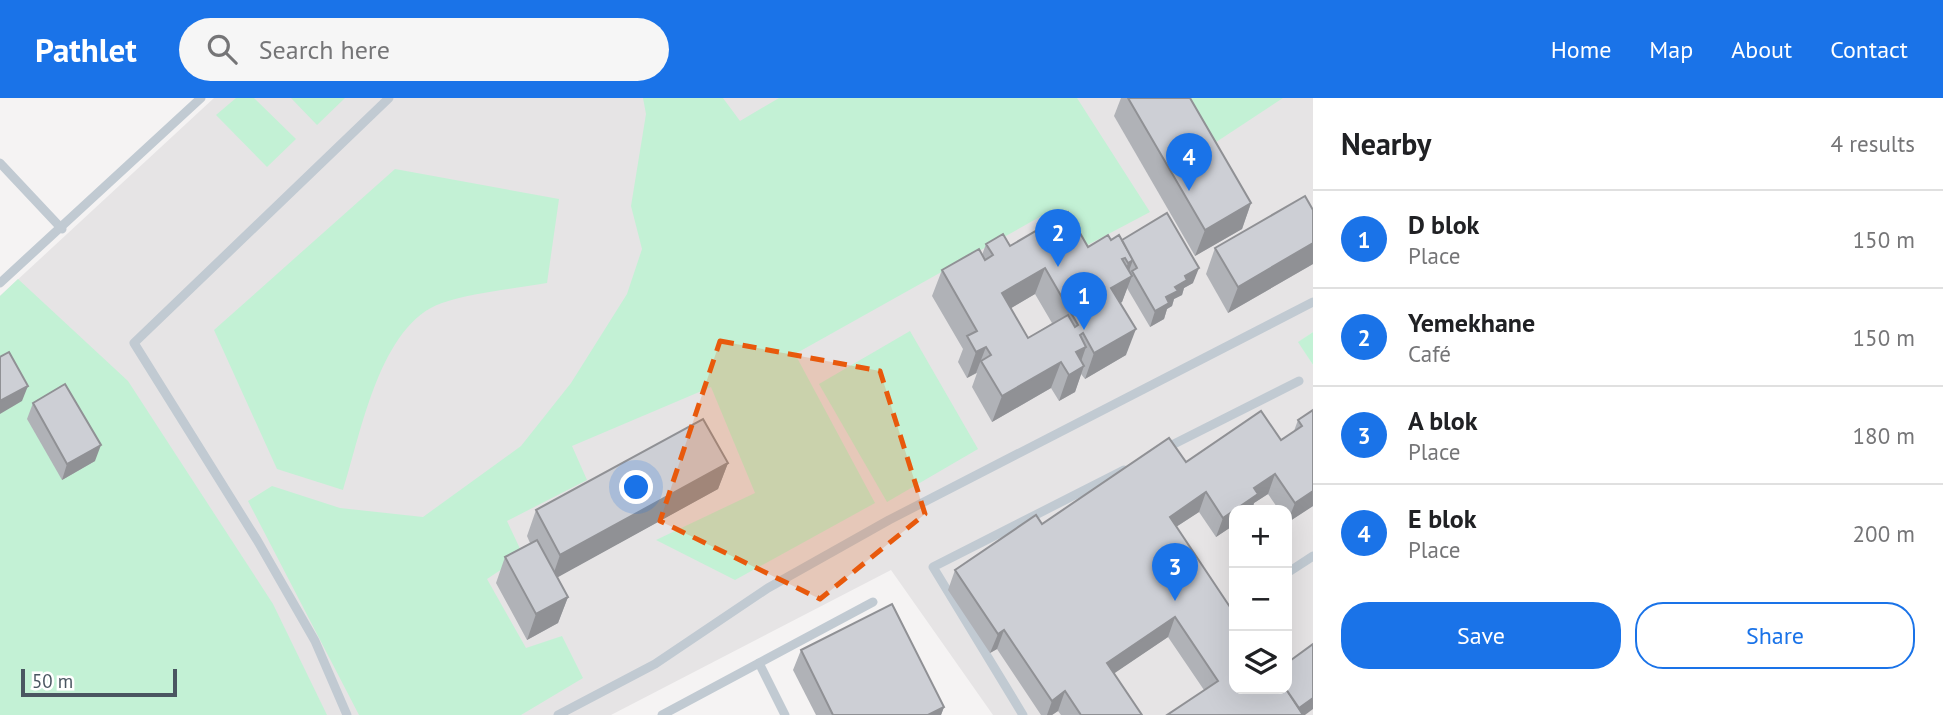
<!DOCTYPE html>
<html lang="en">
<head>
<meta charset="utf-8">
<style>
	body { margin:0; font-family:"PT Sans",sans-serif; background:#f6f6f6; color:#202124 }
	.controls { position:absolute; right:21px; bottom:21px; display:grid; overflow:hidden; border-radius:14px; box-shadow:0 7px 28px #0002 }
	.controls button { width:63px; height:63px; display:grid; place-items:center; padding:0; border:0; border-bottom:2px solid #e0e0e0; background:#fff; color:#202124; font:35px sans-serif }
	.scale { position:absolute; left:21px; bottom:18px; width:156px; box-sizing:border-box; padding-left:7px; border:4px solid #4a5661; border-top:0; font-size:19px; line-height:24px; white-space:nowrap; color:#4a5661; -webkit-text-stroke:5px #fff; paint-order:stroke }
	.you { position:absolute; left:637px; top:390px; width:24px; height:24px; margin:-18px; border:5px solid #fff; border-radius:50%; background:#1a73e8; box-shadow:0 0 0 10px #1a73e833 }
	.badge { display:grid; place-items:center; width:46px; height:46px; border-radius:50%; background:#1a73e8; color:#fff; font-size:23px; font-weight:700 }
	.pin { position:absolute; translate:-50% -58px; filter:drop-shadow(0 2px 4px #0008) }
	.pin::after { content:''; position:absolute; top:37px; width:24px; height:21px; background:inherit; clip-path:polygon(0 0,100% 0,50% 100%) }
	.list { margin:0; padding:0; list-style:none }
	h2 { display:flex; justify-content:space-between; align-items:center; height:91px; margin:0; padding:0 28px; font-size:30px }
	h2 small { font-size:23px; font-weight:400; color:#757577 }
	.list li { display:grid; grid-template-columns:46px 1fr auto; gap:21px; align-items:center; box-sizing:border-box; height:98px; padding:0 28px; border-top:2px solid #e0e0e0 }
	.list b { display:block; font-size:26px; white-space:nowrap }
	.list p { margin:0; font-size:23px; white-space:nowrap; color:#757577 }
	.list em { font-size:23px; font-style:normal; color:#757577 }
	.actions { display:flex; gap:14px; padding:21px 28px }
	.actions a { flex:1; padding:16px 0; border:2px solid #1a73e8; border-radius:28px; text-align:center; font-size:24px; color:#1a73e8 }
	.actions .main { background:#1a73e8; color:#fff }
	.icon { flex:none; width:38px; height:38px; fill:none; stroke:currentColor; stroke-width:2; stroke-linecap:round; stroke-linejoin:round }
	.map { position:relative; flex:none; width:1313px; height:617px; overflow:hidden }
	header { display:flex; align-items:center; gap:42px; box-sizing:border-box; height:98px; padding:0 35px; background:#1a73e8; color:#fff }
	header strong { font-size:33px }
	nav { display:flex; gap:38px; margin-inline-start:auto; font-size:24px }
	.search { width:490px; height:63px; background:#f6f6f6; display:flex; align-items:center; gap:18px; box-sizing:border-box; padding:0 24px; border-radius:38px; color:#757577; font-size:26px }
	main { display:flex }
	aside { flex:1; background:#fff }
	.map>svg:first-child { display:block }
</style>
</head>
<body>
<header>
<strong>Pathlet</strong>
<div class="search"><svg class="icon" aria-label="search" viewBox="0 0 24 24"><circle cx="10" cy="10" r="6"/><path d="M15 15l6 6"/></svg>Search here</div>
<nav><a>Home</a><a>Map</a><a>About</a><a>Contact</a></nav>
</header>
<main>
<div class="map">
<svg width="1313" height="617" viewBox="0 0 1313 617">
	<rect width="100%" height="100%" fill="#f5f3f3"/>
	<path fill="#e6e4e5" fill-rule="evenodd" d="M 214,0 L 1313,0 L 1313,234 L 1299,244 L 1313,267 L 1313,617 L 993,617 L 891,472 L 611,617 L 0,617 L 0,198 ZM 1234,412 L 1287,412 L 1287,591 L 1234,591 Z"/>
	<g fill="#c3f1d5">
		<polygon points="236,0 254,0 296,41 267,69 216,17"/>
		<polygon points="291,0 345,0 317,27"/>
		<polygon points="643,0 723,0 740,23 779,0 1077,0 1150,114 1080,151 1054,111 795,256 875,405 735,482 656,442 755,395 711,289 572,348 587,382 507,423 523,457 487,481 526,550 562,538 583,580 521,617 359,617 248,403 272,388 340,410 423,419 521,348 571,285 627,196 642,151 631,108 646,16"/>
		<polygon points="1166,0 1283,0 1198,56"/>
		<path d="M 395,71 L 559,101 L 547,185 C 513,191 474,194 442,205 C 380,226 361,335 343,392 L 277,371 L 214,232 Z"/>
		<polygon points="18,181 128,283 273,506 327,617 0,617 0,198"/>
		<polygon points="910,233 978,351 887,404 819,286"/>
		<polygon points="1313,234 1313,267 1298,244"/>
	</g>
	<g fill="none" stroke-linecap="round" stroke-linejoin="round">
		<g stroke="#c1cad2" stroke-width="9">
			<polyline points="0,65 62,131"/>
			<polyline points="0,185 201,0"/>
			<polyline points="1164,351 1299,283"/>
			<polyline points="1287,475 1313,458"/>
			<polyline points="759,565 785,617"/>
			<polyline points="347,617 315,543 257,442 134,245 389,0"/>
			<polyline points="558,617 655,566 768,490 889,422 1313,204"/>
			<polyline points="662,617 873,504"/>
			<polyline points="1023,617 933,469 1124,372"/>
		</g>
	</g>
	<g fill="#b0b2b7" fill-rule="evenodd">
		<polygon points="1121,0 1190,0 1251,105 1242,131 1195,158 1114,18"/>
		<polygon points="1313,112 1313,166 1228,215 1206,176 1215,150"/>
		<path d="M 1111,142 L 1122,142 L 1193,185 L 1184,190 L 1182,197 L 1174,201 L 1172,208 L 1167,211 L 1164,221 L 1150,229 L 1127,190 L 1122,204 L 1120,205 L 1126,257 L 1085,281 L 1081,276 L 1075,294 L 1059,303 L 1051,290 L 992,324 L 972,289 L 977,275 L 967,280 L 958,264 L 963,251 L 932,198 L 942,172 L 982,157 L 986,146 L 1088,149 ZM 1035,196 L 1052,225 L 1028,240 L 1011,210 Z"/>
		<polygon points="33,305 95,363 62,382 27,321"/>
		<polygon points="1313,312 1313,408 1287,425 1287,412 1279,412 1268,396 1254,405 1252,412 1234,412 1234,427 1216,439 1199,414 1176,429 1234,591 1313,611 1204,592 1168,539 1114,575 1142,617 1061,617 1058,613 1052,617 1041,617 997,551 990,555 948,492 955,472 1042,426 1186,364 1281,342 1294,333 1298,322"/>
		<polygon points="728,365 718,391 557,479 568,499 558,525 527,542 496,485 505,459 530,445 527,438 536,412"/>
		<polygon points="801,552 944,609 941,617 816,617 793,572"/>
	</g>
	<g fill="#909195">
		<polygon points="1251,105 1242,131 1195,158 1205,132"/>
		<polygon points="1313,145 1313,166 1228,215 1238,189"/>
		<polygon points="1133,162 1126,181 1132,178 1122,204 1102,216 1111,190 1121,184 1128,165"/>
		<polygon points="1045,170 1035,196 993,221 1002,195"/>
		<polygon points="1199,170 1193,185 1184,190 1182,197 1174,201 1172,208 1167,211 1164,221 1150,229 1155,213 1175,189 1185,178"/>
		<polygon points="1136,231 1126,257 1085,281 1094,255"/>
		<polygon points="986,249 976,275 967,280 976,254"/>
		<polygon points="1086,249 1078,272 1084,268 1075,294 1059,303 1076,254"/>
		<polygon points="1061,264 1051,290 992,324 1002,298"/>
		<polygon points="28,288 22,303 0,316 0,303"/>
		<polygon points="101,347 95,363 62,382 67,366"/>
		<polygon points="728,365 718,391 551,483 560,457"/>
		<polygon points="1275,376 1268,396 1254,405 1252,412 1234,412 1234,427 1216,439 1223,420 1254,390"/>
		<polygon points="1313,393 1313,408 1287,425 1295,405"/>
		<polygon points="1206,394 1199,414 1162,438 1170,419"/>
		<polygon points="568,499 558,525 527,542 536,516"/>
		<polygon points="1175,519 1168,539 1100,585 1107,565"/>
		<polygon points="1004,532 997,551 990,555 998,536"/>
		<polygon points="1065,593 1058,613 1052,617 1047,617 1052,603"/>
		<polygon points="1313,600 1313,611 1305,617 1294,617 1296,612"/>
		<polygon points="944,609 941,617 928,617"/>
	</g>
	<g fill="#cdcfd5" stroke="#909195" stroke-width="2" fill-rule="evenodd">
		<polygon points="1128,0 1190,0 1251,105 1205,132"/>
		<polygon points="1305,98 1313,112 1313,145 1238,189 1215,150"/>
		<path d="M 1068,114 L 1088,149 L 1108,137 L 1111,142 L 1119,137 L 1133,162 L 1128,165 L 1125,160 L 1122,161 L 1132,178 L 1111,190 L 1136,231 L 1094,255 L 1083,235 L 1080,237 L 1086,249 L 1076,254 L 1084,268 L 1069,277 L 1061,264 L 1002,298 L 981,263 L 991,257 L 986,249 L 976,254 L 967,238 L 977,233 L 942,172 L 979,151 L 985,162 L 993,157 L 986,146 L 1003,136 L 1010,148 ZM 1045,170 L 1078,227 L 1075,229 L 1068,217 L 1028,240 L 1002,195 Z"/>
		<polygon points="1167,115 1199,170 1185,178 1187,182 1175,189 1178,193 1166,199 1169,205 1155,213 1132,173 1137,170 1122,142"/>
		<polygon points="9,254 28,288 0,303 0,259"/>
		<polygon points="65,286 101,347 67,366 33,305"/>
		<polygon points="1313,312 1313,393 1295,405 1275,376 1254,390 1258,396 1223,420 1206,394 1170,419 1234,515 1234,591 1286,591 1303,617 1167,617 1218,583 1175,519 1107,565 1142,617 1081,617 1065,593 1052,603 1004,532 998,536 955,472 1036,417 1042,426 1169,340 1186,364 1261,313 1281,342 1302,328 1298,322"/>
		<polygon points="703,321 728,365 560,457 536,412"/>
		<polygon points="537,442 568,499 536,516 505,459"/>
		<polygon points="892,506 944,609 928,617 833,617 801,552"/>
		<polygon points="1313,546 1313,600 1299,610 1286,591 1287,591 1287,565"/>
	</g>
	<path fill="#e8590c" fill-opacity="0.2" stroke="#e8590c" stroke-width="5" stroke-dasharray="14 9" stroke-linejoin="round" d="M 720,243 L 880,273 L 925,416 L 820,501 L 660,423 Z"/>
</svg>
<div class="controls">
<button>+</button>
<button>−</button>
<button><svg class="icon" aria-label="layers" viewBox="0 0 24 24"><path d="M12 4l9 5-9 5-9-5zM3 14l9 5 9-5"/></svg></button>
</div>
<div class="scale">50 m</div>
<div class="you"></div>
<div class="pin badge" style="left:1084px;top:232px">1</div>
<div class="pin badge" style="left:1058px;top:169px">2</div>
<div class="pin badge" style="left:1175px;top:503px">3</div>
<div class="pin badge" style="left:1189px;top:93px">4</div>
</div>
<aside>
<h2>Nearby<small>4 results</small></h2>
<ul class="list">
<li><span class="badge">1</span><div><b>D blok</b><p>Place</p></div><em>150 m</em></li>
<li><span class="badge">2</span><div><b>Yemekhane</b><p>Café</p></div><em>150 m</em></li>
<li><span class="badge">3</span><div><b>A blok</b><p>Place</p></div><em>180 m</em></li>
<li><span class="badge">4</span><div><b>E blok</b><p>Place</p></div><em>200 m</em></li>
</ul>
<div class="actions"><a class="main">Save</a><a>Share</a></div>
</aside>
</main>
</body>
</html>
